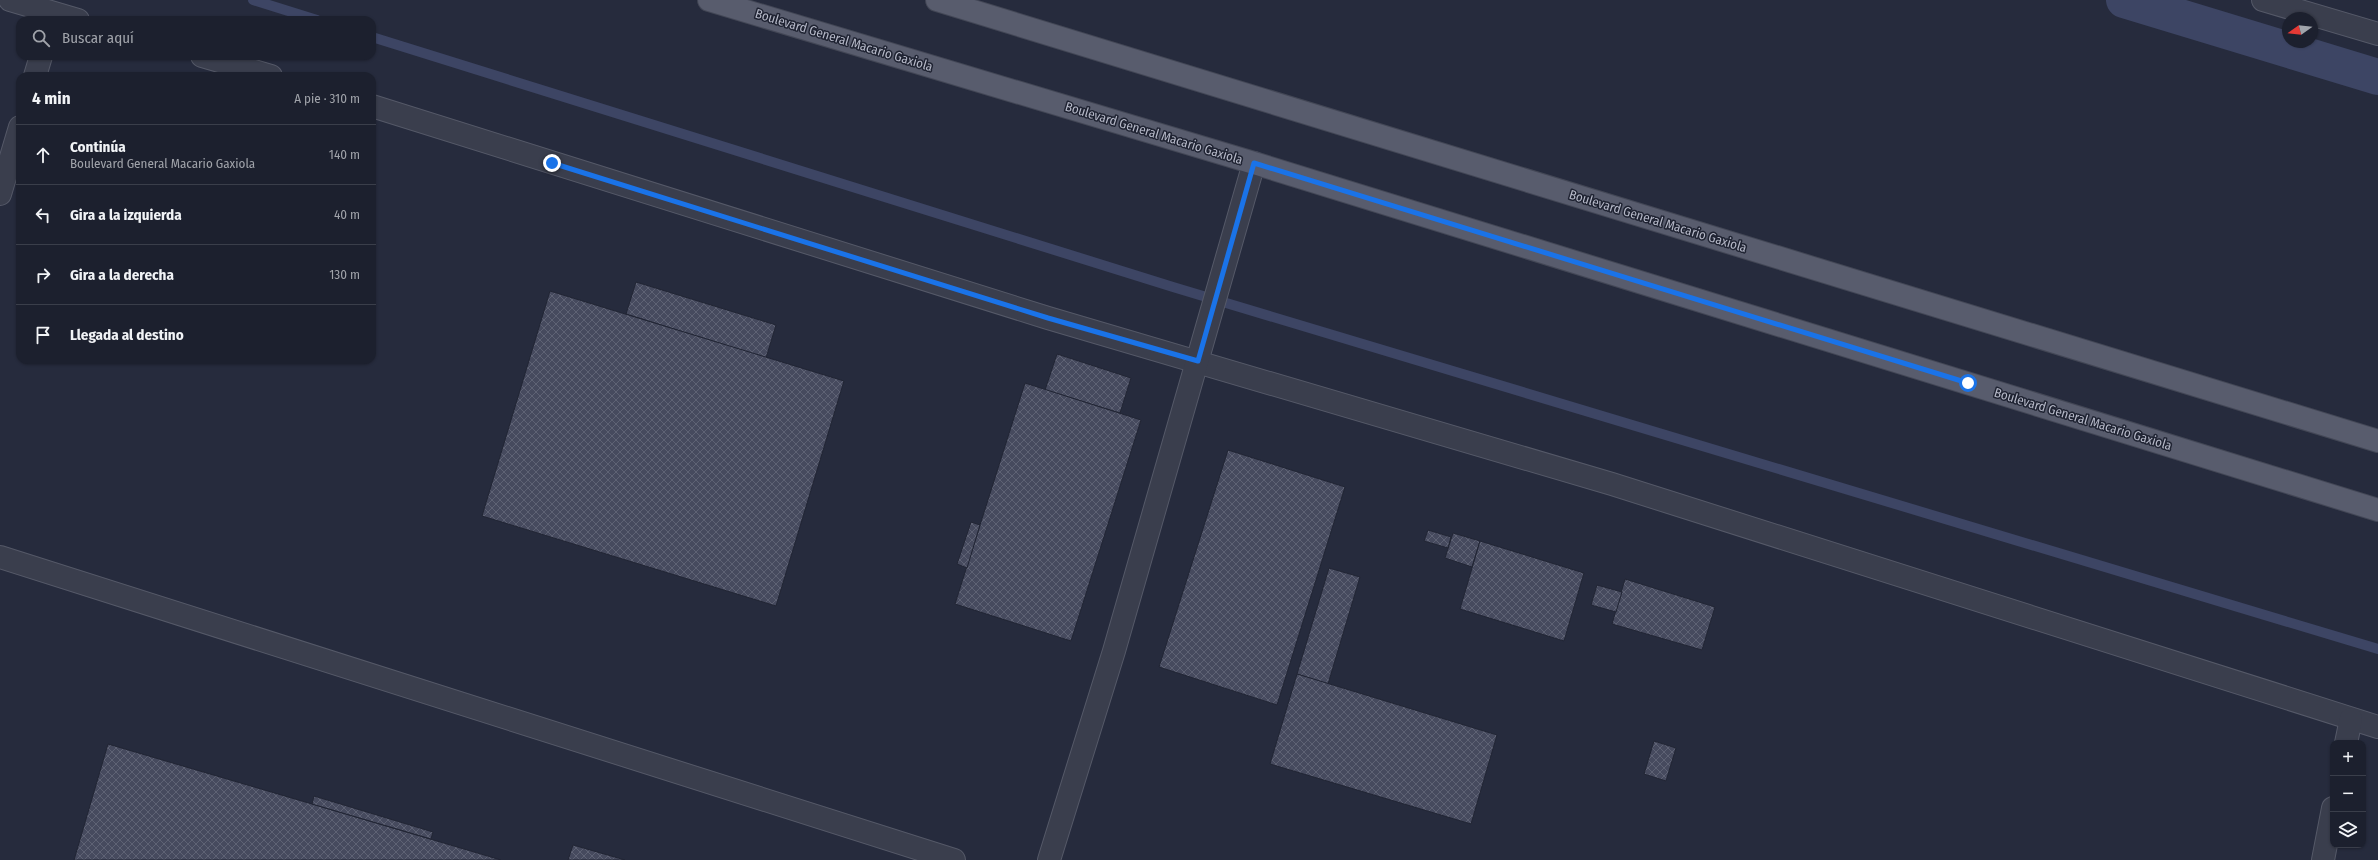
<!DOCTYPE html>
<html lang="es">
<head>
<meta charset="utf-8">
<style>
	body { margin:0; font-family:"Fira Sans Condensed",sans-serif; background:#292d3a; color:#f1f3f6 }
	.controls { position:absolute; right:12px; bottom:12px; display:grid; overflow:hidden; border-radius:8px; box-shadow:0 1px 3px #0004 }
	.controls button { width:36px; height:36px; display:grid; place-items:center; padding:0; border:0; border-bottom:1px solid #3a3e4a; background:#1c202e; color:#f1f3f6; font:20px sans-serif }
	.compass { position:absolute; left:2282px; top:12px; width:36px; height:36px; border-radius:50%; background:#1c202e; box-shadow:0 1px 3px #0004; rotate:255deg }
	.stop { position:absolute; width:12px; height:12px; margin:-9px; border:3px solid #1a73e8; border-radius:50%; background:#fff }
	.stop.end { background:#1a73e8; border-color:#fff; box-shadow:0 1px 4px #0008 }
	.list { margin:0; padding:0; list-style:none }
	h2 { display:flex; justify-content:space-between; align-items:center; height:52px; margin:0; padding:0 16px; font-size:17px }
	h2 small { font-size:13px; font-weight:400; color:#a0a3aa }
	.list li { display:grid; grid-template-columns:26px 1fr auto; gap:12px; align-items:center; box-sizing:border-box; height:60px; padding:0 16px; border-top:1px solid #3a3e4a }
	.list b { display:block; font-size:15px; white-space:nowrap }
	.list p { margin:0; font-size:13px; white-space:nowrap; color:#a0a3aa }
	.list em { font-size:13px; font-style:normal; color:#a0a3aa }
	.icon { flex:none; width:22px; height:22px; fill:none; stroke:currentColor; stroke-width:2; stroke-linecap:round; stroke-linejoin:round }
	.map { position:relative; flex:none; width:2378px; height:860px; overflow:hidden }
	.search { position:absolute; background:#1c202e; box-shadow:0 1px 3px #0004; left:16px; top:16px; width:360px; height:44px; display:flex; align-items:center; gap:10px; box-sizing:border-box; padding:0 14px; border-radius:12px; color:#a0a3aa; font-size:15px }
	.panel { position:absolute; background:#1c202e; box-shadow:0 1px 3px #0004; left:16px; top:72px; width:360px; height:292px; border-radius:12px }
	.map>svg:first-child { display:block }
</style>
</head>
<body>
<div class="map">
<svg width="2378" height="860" viewBox="0 0 2378 860">
	<defs>
		<pattern id="building-cross-hatch" width="8" height="8" patternUnits="userSpaceOnUse"><rect width="8" height="8" fill="#464a5e"/><path d="M0 0l8 8M0 8l8-8" fill="none" stroke="#5e6274"/></pattern>
	</defs>
	<rect width="100%" height="100%" fill="#262b3d"/>
	<g fill="none" stroke-linecap="round" stroke-linejoin="round">
		<g stroke="#3d4564" stroke-width="10">
			<polyline points="253,0 317,20"/>
			<polyline points="372,37 1173,287 2378,649"/>
		</g>
		<polyline stroke="#3d4564" stroke-width="36" points="2124,0 2378,77"/>
	</g>
	<g fill="url(#building-cross-hatch)" stroke="#212534">
		<polygon points="636,282 776,325 766,358 626,314"/>
		<polygon points="550,291 844,381 776,606 482,516"/>
		<polygon points="1057,354 1131,378 1120,413 1045,390"/>
		<polygon points="1025,383 1141,420 1071,641 955,604"/>
		<polygon points="1228,450 1345,487 1277,705 1159,667"/>
		<polygon points="971,522 980,525 967,568 957,564"/>
		<polygon points="1428,530 1451,537 1448,548 1424,541"/>
		<polygon points="1453,533 1480,541 1472,567 1445,558"/>
		<polygon points="1480,541 1584,573 1564,641 1460,609"/>
		<polygon points="1329,568 1360,577 1328,684 1297,674"/>
		<polygon points="1625,579 1715,607 1702,650 1612,624"/>
		<polygon points="1597,585 1622,592 1616,612 1591,605"/>
		<polygon points="1297,674 1497,735 1471,824 1270,764"/>
		<polygon points="1654,741 1676,748 1666,781 1644,774"/>
		<polygon points="108,744 312,804 501,860 74,860"/>
		<polygon points="314,796 433,832 431,839 312,804"/>
		<polygon points="573,845 625,860 568,860"/>
	</g>
	<g fill="none" stroke-linecap="round" stroke-linejoin="round">
		<defs>
			<g id="minor">
				<polyline points="10,0 78,20"/>
				<polyline points="2263,0 2378,34"/>
				<polyline points="202,56 271,76"/>
				<polyline points="35,76 41,56"/>
				<polyline points="372,106 1048,318 1612,484 2378,727"/>
				<polyline points="0,194 20,127"/>
				<polyline points="0,557 954,860"/>
				<polyline points="2346,743 2351,719"/>
				<polyline points="1049,860 1114,651 1254,163"/>
				<polyline points="2323,860 2333,808"/>
			</g>
			<g id="major">
				<polyline points="709,0 1254,163 2378,510"/>
				<polyline points="937,0 2378,441"/>
			</g>
		</defs>
		<use href="#minor" stroke="#555968" stroke-width="24"/>
		<use href="#major" stroke="#434756" stroke-width="24"/>
		<use href="#minor" stroke="#3a3e4d" stroke-width="22"/>
		<use href="#major" stroke="#585c6d" stroke-width="22"/>
	</g>
	<g fill="none" stroke-linecap="round" stroke-linejoin="round">
		<polyline stroke="#1a73e8" stroke-width="5" points="552,163 1048,318 1198,361 1254,163 1968,383"/>
	</g>
	<g text-anchor="middle" dominant-baseline="central" stroke-width="3" stroke-linejoin="round" paint-order="stroke">
		<g font-size="13" fill="#b6b9c8" stroke="#1f2332">
			<text transform="translate(844 40) rotate(17)">Boulevard General Macario Gaxiola</text>
			<text transform="translate(1154 133) rotate(17)">Boulevard General Macario Gaxiola</text>
			<text transform="translate(1658 221) rotate(17)">Boulevard General Macario Gaxiola</text>
			<text transform="translate(2083 419) rotate(17)">Boulevard General Macario Gaxiola</text>
		</g>
	</g>
</svg>
<div class="controls">
<button>+</button>
<button>−</button>
<button><svg class="icon" aria-label="layers" viewBox="0 0 24 24"><path d="M12 4l9 5-9 5-9-5zM3 14l9 5 9-5"/></svg></button>
</div>
<svg class="compass" viewBox="-18 -18 36 36"><path d="M0-13l5 13h-10z" fill="#e53935"/><path d="M0 13l5-13h-10z" fill="#a0a3aa"/></svg>
<div class="stop" style="left:1968px;top:383px"></div>
<div class="stop end" style="left:552px;top:163px"></div>
<div class="search"><svg class="icon" aria-label="search" viewBox="0 0 24 24"><circle cx="10" cy="10" r="6"/><path d="M15 15l6 6"/></svg>Buscar aquí</div>
<section class="panel">
<h2>4 min<small>A pie · 310 m</small></h2>
<ul class="list">
<li><svg class="icon" aria-label="ahead" viewBox="0 0 24 24"><path d="M12 20V5M6 11l6-6 6 6"/></svg><div><b>Continúa</b><p>Boulevard General Macario Gaxiola</p></div><em>140 m</em></li>
<li><svg class="icon" aria-label="left" viewBox="0 0 24 24"><path d="M17 20v-9H6M10 6l-5 5 5 5"/></svg><div><b>Gira a la izquierda</b></div><em>40 m</em></li>
<li><svg class="icon" aria-label="right" viewBox="0 0 24 24"><path d="M7 20v-9h11M14 6l5 5-5 5"/></svg><div><b>Gira a la derecha</b></div><em>130 m</em></li>
<li><svg class="icon" aria-label="arrive" viewBox="0 0 24 24"><path d="M6 21V4h12l-3 4 3 4H6"/></svg><div><b>Llegada al destino</b></div></li>
</ul>
</section>
</div>
</body>
</html>
